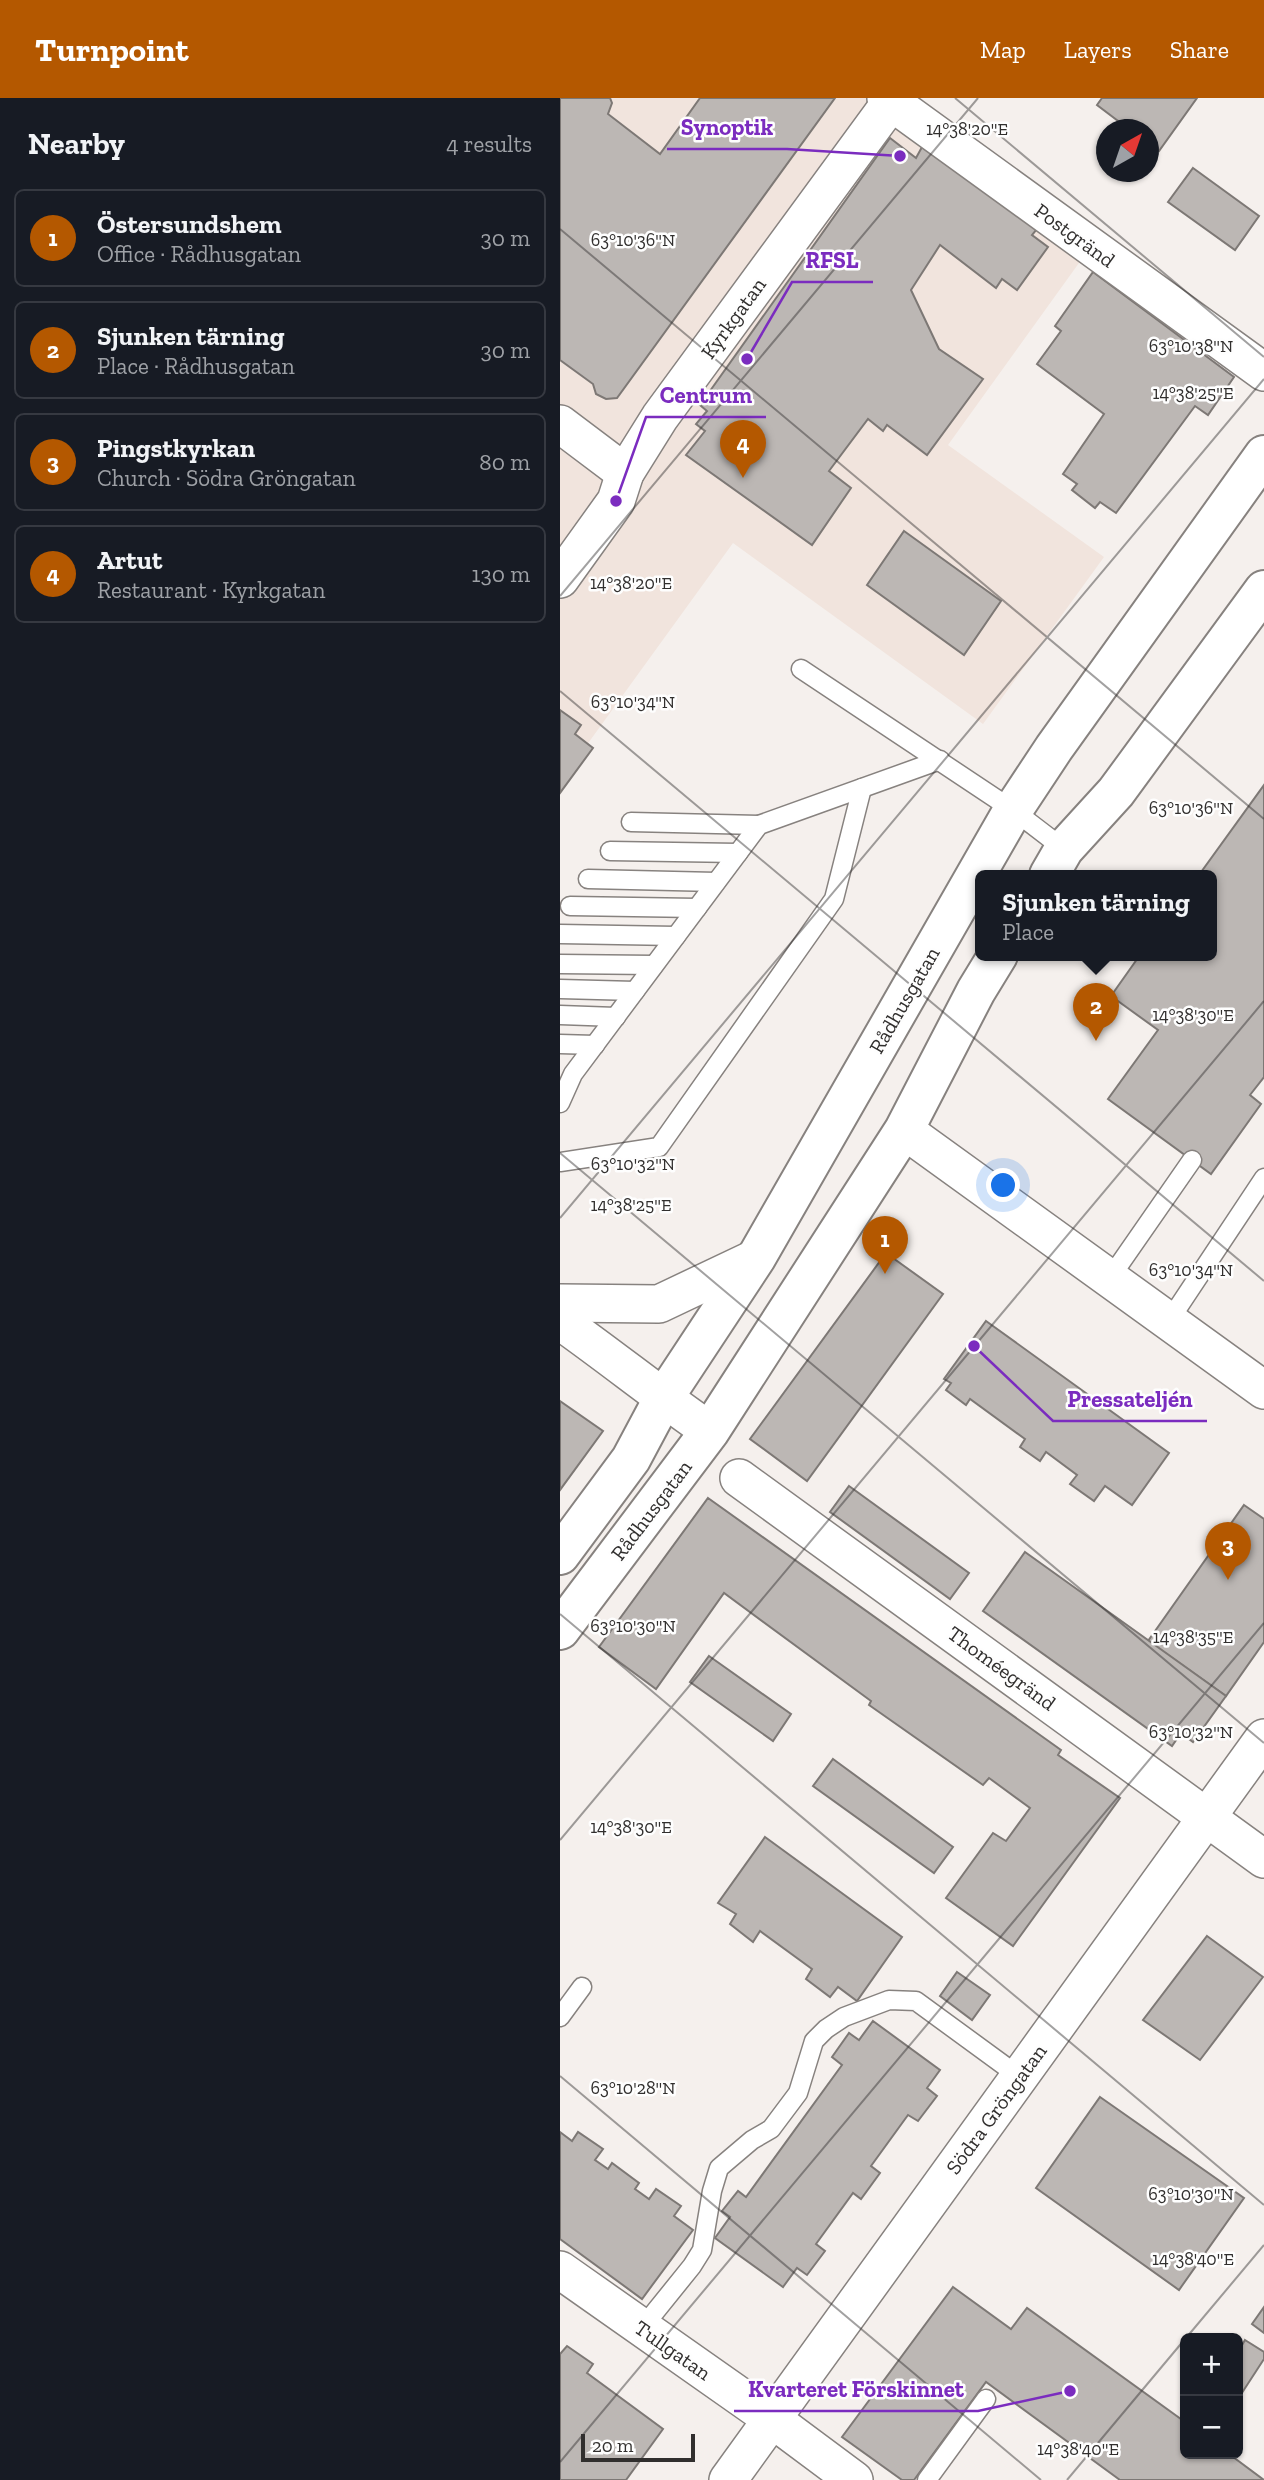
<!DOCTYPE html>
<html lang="en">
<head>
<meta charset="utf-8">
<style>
	body { margin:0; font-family:"Zilla Slab",serif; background:#242831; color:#f1f3f6 }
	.controls { position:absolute; right:21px; bottom:21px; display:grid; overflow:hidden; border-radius:10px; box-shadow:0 2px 5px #0004 }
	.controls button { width:63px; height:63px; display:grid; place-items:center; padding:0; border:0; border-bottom:2px solid #363941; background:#171b24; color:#f1f3f6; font:35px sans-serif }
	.compass { position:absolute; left:536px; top:21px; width:63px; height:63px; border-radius:50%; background:#171b24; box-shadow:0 2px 5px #0004; rotate:40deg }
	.scale { position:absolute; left:21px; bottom:18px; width:114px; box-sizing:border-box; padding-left:7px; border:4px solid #312f2e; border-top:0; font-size:19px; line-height:24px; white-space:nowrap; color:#312f2e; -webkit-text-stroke:5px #fefefe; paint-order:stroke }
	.you { position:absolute; left:444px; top:1088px; width:24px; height:24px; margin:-18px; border:5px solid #fff; border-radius:50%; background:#1a73e8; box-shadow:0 0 0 10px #1a73e833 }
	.badge { display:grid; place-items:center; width:46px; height:46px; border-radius:50%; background:#b45800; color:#fff; font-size:23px; font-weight:700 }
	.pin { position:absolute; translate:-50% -58px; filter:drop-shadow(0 2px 4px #0008) }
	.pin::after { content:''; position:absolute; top:37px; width:24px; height:21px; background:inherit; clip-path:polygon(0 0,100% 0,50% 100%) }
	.popup { position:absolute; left:415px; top:772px; width:242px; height:91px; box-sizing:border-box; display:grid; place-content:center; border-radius:10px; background:#171b24; filter:drop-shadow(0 2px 5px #0005); font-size:23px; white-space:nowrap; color:#9ea1a6 }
	.popup b { font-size:26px; color:#f1f3f6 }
	.popup::after { content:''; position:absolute; left:50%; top:100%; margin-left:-14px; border:14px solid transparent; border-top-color:#171b24 }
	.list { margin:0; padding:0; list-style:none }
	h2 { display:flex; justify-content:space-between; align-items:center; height:91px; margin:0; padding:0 28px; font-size:30px }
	h2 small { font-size:23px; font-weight:400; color:#9ea1a6 }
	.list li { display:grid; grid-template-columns:46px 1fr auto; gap:21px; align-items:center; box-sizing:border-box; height:98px; margin:0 14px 14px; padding:0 14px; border:2px solid #363941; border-radius:10px }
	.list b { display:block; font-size:26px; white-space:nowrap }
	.list p { margin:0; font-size:23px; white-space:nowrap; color:#9ea1a6 }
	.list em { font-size:23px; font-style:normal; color:#9ea1a6 }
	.map { position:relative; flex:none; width:704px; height:2382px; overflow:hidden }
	header { display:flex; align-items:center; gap:42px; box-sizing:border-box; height:98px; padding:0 35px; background:#b45800; color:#fff }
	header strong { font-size:33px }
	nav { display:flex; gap:38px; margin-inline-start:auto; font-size:24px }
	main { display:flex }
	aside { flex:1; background:#171b24 }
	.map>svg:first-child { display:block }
</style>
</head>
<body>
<header>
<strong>Turnpoint</strong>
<nav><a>Map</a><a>Layers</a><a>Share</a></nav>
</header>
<main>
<aside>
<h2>Nearby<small>4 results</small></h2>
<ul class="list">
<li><span class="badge">1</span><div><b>Östersundshem</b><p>Office · Rådhusgatan</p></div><em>30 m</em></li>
<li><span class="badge">2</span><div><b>Sjunken tärning</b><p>Place · Rådhusgatan</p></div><em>30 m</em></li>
<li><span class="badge">3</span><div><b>Pingstkyrkan</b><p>Church · Södra Gröngatan</p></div><em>80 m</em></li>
<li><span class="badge">4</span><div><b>Artut</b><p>Restaurant · Kyrkgatan</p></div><em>130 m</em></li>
</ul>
</aside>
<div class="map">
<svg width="704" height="2382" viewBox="0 0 704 2382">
	<rect width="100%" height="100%" fill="#f5f0ed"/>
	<polygon fill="#f1e4dd" points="0,0 306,0 524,158 388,347 544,459 423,626 173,445 0,684"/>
	<g fill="#bcb7b4" stroke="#7d7875" stroke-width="2">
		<polygon points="0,0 50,0 52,5 48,16 100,56 140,0 275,0 57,300 46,301 36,296 33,286 0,262"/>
		<polygon points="542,0 637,0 599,53 589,45 589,32 570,32 537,7"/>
		<polygon points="330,40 356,60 362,49 477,131 472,137 488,149 457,192 442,181 436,190 380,147 351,192 379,251 423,281 367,357 327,327 323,333 308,321 269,373 291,390 252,447 126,357 145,333 136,326 147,313 140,307"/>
		<polygon points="633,70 699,118 675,152 608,104"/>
		<polygon points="533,174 674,279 648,317 635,308 556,415 540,404 535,410 512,392 517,386 503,376 544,316 477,266 501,233 495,228"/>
		<polygon points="344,433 441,503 404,557 307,487"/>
		<polygon points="0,612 21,627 15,636 33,650 0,695"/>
		<polygon points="704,687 704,979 690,997 701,1006 651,1076 548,1001 598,932 551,898 580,857 652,857 652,777 639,777"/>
		<polygon points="326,1155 383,1196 247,1383 190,1341"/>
		<polygon points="426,1223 609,1355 572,1407 545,1388 534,1403 510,1386 517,1377 486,1354 480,1363 460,1349 465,1341 410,1301 406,1307 386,1292 391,1285 384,1281"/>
		<polygon points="0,1303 43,1333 0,1392"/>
		<polygon points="289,1388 409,1475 390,1501 270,1414"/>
		<polygon points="148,1400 501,1652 498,1657 560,1700 453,1848 386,1800 433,1735 446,1743 470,1710 429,1680 423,1687 309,1607 311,1603 164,1495 96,1591 39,1549"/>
		<polygon points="684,1407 704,1421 704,1544 666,1598 588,1543"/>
		<polygon points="465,1454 666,1598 633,1644 621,1635 612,1648 423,1513"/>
		<polygon points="149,1558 231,1616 213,1643 130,1584"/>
		<polygon points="273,1661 393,1749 374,1775 253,1688"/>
		<polygon points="205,1739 342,1839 297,1903 278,1889 270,1899 246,1881 252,1871 200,1833 193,1844 170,1826 176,1816 158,1805"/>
		<polygon points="647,1838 703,1879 640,1962 583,1922"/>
		<polygon points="397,1874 430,1897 412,1922 380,1898"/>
		<polygon points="313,1923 380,1972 367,1990 377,1998 358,2023 348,2017 311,2068 320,2075 301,2101 293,2095 256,2146 265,2153 247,2177 237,2170 223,2189 155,2140 170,2119 162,2113 178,2093 186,2099 282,1967 272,1959 289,1935 299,1942"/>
		<polygon points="540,1999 684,2100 619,2192 476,2090"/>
		<polygon points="0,2034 12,2043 18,2034 43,2051 35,2062 48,2071 52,2065 79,2085 75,2091 89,2101 96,2091 121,2108 114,2118 133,2132 82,2201 0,2141"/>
		<polygon points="393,2189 451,2231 467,2210 625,2324 625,2356 669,2356 704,2382 560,2382 426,2284 354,2382 342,2382 282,2339"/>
		<polygon points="704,2209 704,2235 692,2226"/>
		<polygon points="685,2242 704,2254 704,2261 678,2301 678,2254"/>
		<polygon points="7,2248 33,2266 27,2275 103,2331 66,2382 0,2382 0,2256"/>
	</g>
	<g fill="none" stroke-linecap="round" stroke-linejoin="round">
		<defs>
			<g id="lane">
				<polyline points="241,571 453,712 504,751"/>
				<polyline points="71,724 199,727"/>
				<polyline points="50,753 178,755"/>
				<polyline points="28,781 156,784"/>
				<polyline points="10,808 137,810"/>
				<polyline points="0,836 116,838"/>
				<polyline points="0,866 94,867"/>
				<polyline points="0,891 75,893"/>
				<polyline points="0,917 56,919"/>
				<polyline points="0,946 35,947"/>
				<polyline points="0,1005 13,976 199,727 380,662"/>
				<polyline points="0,1064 99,1049 274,801 302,690"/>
				<polyline points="550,1180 632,1062"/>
				<polyline points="609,1223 704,1080"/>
				<polyline points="0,1919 22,1889"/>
				<polyline points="82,2230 132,2168 142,2152 152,2093 159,2070 192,2042 211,2031 238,1995 254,1943 266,1931 284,1919 329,1902 356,1903 460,1979"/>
				<polyline points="367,2382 426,2301"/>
			</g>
			<g id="street">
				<polyline points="326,0 704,274"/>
				<polyline points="0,326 65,375"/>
				<polyline points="0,481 56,403 65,375 100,319 334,0"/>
				<polyline points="344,1032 704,1292"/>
				<polyline points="0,1205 99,1206 196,1160"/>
				<path d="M 0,1223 C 51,1259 99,1298 150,1333"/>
				<polyline points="179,1380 704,1761"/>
				<polyline points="0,2172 212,2321 294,2382"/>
				<polyline points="168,2382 704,1640"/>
			</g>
			<g id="secondary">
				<polyline points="489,777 504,751 556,694 704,492"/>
				<polyline points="0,1457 71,1361 103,1301 196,1160 453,712 494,650 704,357"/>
				<polyline points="0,1532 150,1333 344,1032 416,893 438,857"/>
			</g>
		</defs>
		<use href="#lane" stroke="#87827f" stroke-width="21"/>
		<use href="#street" stroke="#87827f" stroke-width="40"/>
		<use href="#secondary" stroke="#87827f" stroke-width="42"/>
		<use href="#lane" stroke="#fff" stroke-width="18"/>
		<use href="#street" stroke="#fff" stroke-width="37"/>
		<use href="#secondary" stroke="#fff" stroke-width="38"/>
	</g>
	<path fill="none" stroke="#312f2e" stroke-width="2" stroke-opacity="0.45" d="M 395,0 L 704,259M 0,131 L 704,721M 0,498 L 418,0M 0,593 L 704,1183M 0,1055 L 704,1645M 0,1120 L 704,281M 0,1516 L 704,2107M 0,1742 L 704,903M 0,1978 L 481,2382M 626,2240 L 704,2147M 0,2364 L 704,1525M 507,2382 L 625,2241"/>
	<g text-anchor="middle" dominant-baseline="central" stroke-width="5" stroke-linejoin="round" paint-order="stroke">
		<g font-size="21" fill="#312f2e" stroke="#fefefe">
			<text transform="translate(515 137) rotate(36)">Postgränd</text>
			<text transform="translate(173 220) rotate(-54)">Kyrkgatan</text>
			<text transform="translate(344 902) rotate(-60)">Rådhusgatan</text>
			<text transform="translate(91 1412) rotate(-53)">Rådhusgatan</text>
			<text transform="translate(442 1570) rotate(36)">Thoméegränd</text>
			<text transform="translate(436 2011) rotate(-54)">Södra Gröngatan</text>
			<text transform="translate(113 2252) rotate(35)">Tullgatan</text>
		</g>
	</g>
	<g font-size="18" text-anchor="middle" fill="#312f2e" stroke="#fefefe" stroke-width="5" stroke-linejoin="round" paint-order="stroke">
		<text x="407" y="37">14°38'20"E</text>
		<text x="73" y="148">63°10'36"N</text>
		<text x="631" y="254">63°10'38"N</text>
		<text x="633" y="301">14°38'25"E</text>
		<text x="71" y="491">14°38'20"E</text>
		<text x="73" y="610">63°10'34"N</text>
		<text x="631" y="716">63°10'36"N</text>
		<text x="633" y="923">14°38'30"E</text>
		<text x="73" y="1072">63°10'32"N</text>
		<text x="71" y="1113">14°38'25"E</text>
		<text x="631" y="1178">63°10'34"N</text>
		<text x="73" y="1534">63°10'30"N</text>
		<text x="633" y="1545">14°38'35"E</text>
		<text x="631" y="1640">63°10'32"N</text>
		<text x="71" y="1735">14°38'30"E</text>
		<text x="73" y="1996">63°10'28"N</text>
		<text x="631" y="2102">63°10'30"N</text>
		<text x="633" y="2167">14°38'40"E</text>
		<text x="518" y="2357">14°38'40"E</text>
	</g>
	<path fill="none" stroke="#7b2cbf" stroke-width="2.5" d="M340 58L227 51H107M187 261L232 184H313M56 403L86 319H206M414 1248L493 1323H647M510 2293L418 2313H174"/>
	<g fill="#7b2cbf" stroke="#fefefe" stroke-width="2.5">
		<circle cx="340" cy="58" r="7"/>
		<circle cx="187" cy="261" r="7"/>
		<circle cx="56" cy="403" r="7"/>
		<circle cx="414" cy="1248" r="7"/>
		<circle cx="510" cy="2293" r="7"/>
	</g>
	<g font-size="23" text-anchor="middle" font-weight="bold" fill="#7b2cbf" stroke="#fefefe" stroke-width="5" stroke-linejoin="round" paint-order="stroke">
		<text x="167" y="37">Synoptik</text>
		<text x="272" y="170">RFSL</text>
		<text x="146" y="305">Centrum</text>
		<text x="570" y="1309">Pressateljén</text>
		<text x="296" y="2299">Kvarteret Förskinnet</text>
	</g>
</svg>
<div class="controls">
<button>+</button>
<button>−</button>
</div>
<svg class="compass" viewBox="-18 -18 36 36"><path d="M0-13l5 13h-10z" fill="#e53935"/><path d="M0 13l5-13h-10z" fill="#9ea1a6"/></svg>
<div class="scale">20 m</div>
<div class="you"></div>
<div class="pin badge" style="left:325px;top:1176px">1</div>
<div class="pin badge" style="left:536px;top:943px">2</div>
<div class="popup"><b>Sjunken tärning</b>Place</div>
<div class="pin badge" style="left:668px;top:1482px">3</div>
<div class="pin badge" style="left:183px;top:380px">4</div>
</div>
</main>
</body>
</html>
